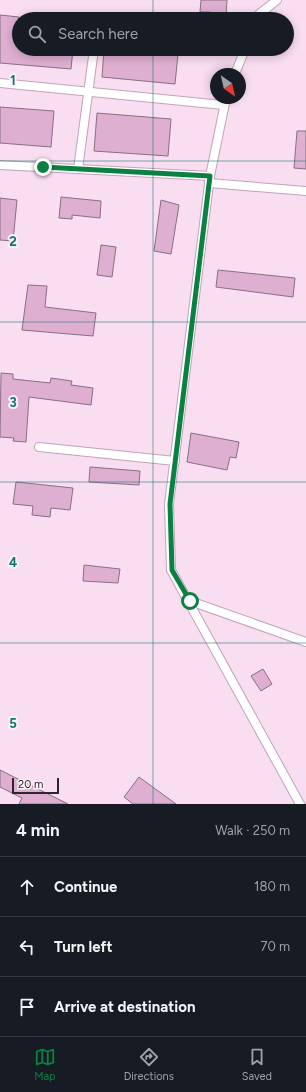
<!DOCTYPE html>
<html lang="en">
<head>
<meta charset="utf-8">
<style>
	body { margin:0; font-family:Figtree,sans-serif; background:#20242c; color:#f1f3f6 }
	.compass { position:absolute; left:210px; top:68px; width:36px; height:36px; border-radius:50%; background:#171b24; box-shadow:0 2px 10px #0003; rotate:146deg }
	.scale { position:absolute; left:12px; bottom:10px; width:47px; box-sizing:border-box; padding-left:4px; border:2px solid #2f252d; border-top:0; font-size:11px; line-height:14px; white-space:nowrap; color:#2f252d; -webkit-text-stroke:3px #fcf0f8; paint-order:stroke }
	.stop { position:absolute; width:12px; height:12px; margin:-9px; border:3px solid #0b8043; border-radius:50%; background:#fff }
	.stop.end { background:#0b8043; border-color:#fff; box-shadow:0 1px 4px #0008 }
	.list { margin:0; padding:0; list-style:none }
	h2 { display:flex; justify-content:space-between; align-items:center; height:52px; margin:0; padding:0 16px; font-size:17px }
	h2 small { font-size:13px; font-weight:400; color:#9ea1a6 }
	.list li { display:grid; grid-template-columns:26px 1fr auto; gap:12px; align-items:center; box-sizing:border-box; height:60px; padding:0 16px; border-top:1px solid #363941 }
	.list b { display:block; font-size:15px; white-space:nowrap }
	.list em { font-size:13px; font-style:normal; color:#9ea1a6 }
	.icon { flex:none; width:22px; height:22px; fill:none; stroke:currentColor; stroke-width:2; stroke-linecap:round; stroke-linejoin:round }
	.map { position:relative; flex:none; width:306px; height:804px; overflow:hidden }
	.search { position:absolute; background:#171b24; box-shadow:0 2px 10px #0003; left:12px; right:12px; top:12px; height:44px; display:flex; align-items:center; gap:10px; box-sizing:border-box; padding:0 14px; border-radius:22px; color:#9ea1a6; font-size:15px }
	.sheet { height:232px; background:#171b24 }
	nav { display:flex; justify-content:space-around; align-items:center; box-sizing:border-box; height:56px; border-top:1px solid #363941; background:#171b24; font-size:11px; color:#9ea1a6 }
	nav a { display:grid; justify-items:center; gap:2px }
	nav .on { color:#0b8043 }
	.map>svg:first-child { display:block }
</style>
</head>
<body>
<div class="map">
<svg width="306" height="804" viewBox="0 0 306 804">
	<rect width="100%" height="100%" fill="#f9ddf1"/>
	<g fill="#dfafd1" stroke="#886f81">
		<polygon points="201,0 227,0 226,15 210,15 210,12 200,12"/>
		<polygon points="0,15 19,17 19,49 73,49 71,69 0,63"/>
		<polygon points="104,49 178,54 175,84 102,77"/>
		<polygon points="0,107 54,111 51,147 0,143"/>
		<polygon points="97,113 171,119 168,156 94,151"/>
		<polygon points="297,131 306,131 306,169 294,168"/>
		<polygon points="61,197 101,201 100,218 72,215 72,219 59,218"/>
		<polygon points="0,198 17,200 13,241 0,240"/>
		<polygon points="161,200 179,205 171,254 154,251"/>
		<polygon points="101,245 116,247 112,277 97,275"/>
		<polygon points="218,270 295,278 293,297 216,287"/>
		<polygon points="28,285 47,286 45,307 96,313 93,336 22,330"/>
		<polygon points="1,373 13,374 13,379 50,383 51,378 72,381 71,385 93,388 91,405 29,397 26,442 13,441 14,438 0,437"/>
		<polygon points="191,433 239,442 236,458 230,457 227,470 187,462"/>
		<polygon points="90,467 140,471 139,485 89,482"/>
		<polygon points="16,482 73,488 70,510 51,508 50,517 32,515 33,506 13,504"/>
		<polygon points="84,565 120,569 118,583 83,581"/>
		<polygon points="263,669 272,684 261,691 251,676"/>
		<polygon points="0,770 68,804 19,804 22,798 0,787"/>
		<polygon points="139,777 176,804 133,804 124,797"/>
	</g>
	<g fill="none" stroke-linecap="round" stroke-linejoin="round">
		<defs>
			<g id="service">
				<polyline points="256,19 258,15 277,0"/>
				<polyline points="235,74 245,49"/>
				<polyline points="0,83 223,105"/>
				<polyline points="226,98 210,176 169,504 171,570 300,804"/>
				<polyline points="0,165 210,176"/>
				<polyline points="78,169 94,49"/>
				<polyline points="209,183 306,191"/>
				<polyline points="39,447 175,461"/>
				<polyline points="190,601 306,642"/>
			</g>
		</defs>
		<use href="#service" stroke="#bfa5b8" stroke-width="10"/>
		<use href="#service" stroke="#fff" stroke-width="8"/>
	</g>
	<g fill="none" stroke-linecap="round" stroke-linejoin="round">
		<polyline stroke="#0b8043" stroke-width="5" points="43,167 210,176 170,504 172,570 190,601"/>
	</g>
	<path fill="none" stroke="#0f766e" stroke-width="1" stroke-opacity="0.55" d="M 153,0 L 153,19M 153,49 L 153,804M 0,161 L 306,161M 0,322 L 306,322M 0,482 L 306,482M 0,643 L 306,643"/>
	<g font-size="13" text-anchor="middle" font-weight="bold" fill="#0f766e" stroke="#fcf0f8" stroke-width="4" stroke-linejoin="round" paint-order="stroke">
		<text x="13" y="85">1</text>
		<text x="13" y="246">2</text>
		<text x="13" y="407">3</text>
		<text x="13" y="567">4</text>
		<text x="13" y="728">5</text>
	</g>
</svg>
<svg class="compass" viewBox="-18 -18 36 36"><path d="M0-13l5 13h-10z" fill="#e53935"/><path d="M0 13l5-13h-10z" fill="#9ea1a6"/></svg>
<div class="scale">20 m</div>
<div class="stop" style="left:190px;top:601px"></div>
<div class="stop end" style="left:43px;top:167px"></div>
<div class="search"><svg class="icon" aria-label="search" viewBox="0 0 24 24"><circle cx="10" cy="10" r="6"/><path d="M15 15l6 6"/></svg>Search here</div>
</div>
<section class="sheet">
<h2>4 min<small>Walk · 250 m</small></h2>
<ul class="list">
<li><svg class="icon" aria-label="ahead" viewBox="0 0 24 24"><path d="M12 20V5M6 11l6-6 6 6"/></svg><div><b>Continue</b></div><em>180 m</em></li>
<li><svg class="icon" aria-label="left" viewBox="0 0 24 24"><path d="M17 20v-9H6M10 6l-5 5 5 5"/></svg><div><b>Turn left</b></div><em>70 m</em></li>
<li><svg class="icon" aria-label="arrive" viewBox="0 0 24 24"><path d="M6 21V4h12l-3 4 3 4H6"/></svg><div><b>Arrive at destination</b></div></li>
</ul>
</section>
<nav>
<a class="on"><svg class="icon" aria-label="map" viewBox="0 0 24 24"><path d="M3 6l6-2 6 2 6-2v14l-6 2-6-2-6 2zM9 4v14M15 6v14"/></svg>Map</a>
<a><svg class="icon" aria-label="directions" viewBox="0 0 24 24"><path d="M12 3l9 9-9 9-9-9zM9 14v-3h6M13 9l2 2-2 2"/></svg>Directions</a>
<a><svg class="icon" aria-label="saved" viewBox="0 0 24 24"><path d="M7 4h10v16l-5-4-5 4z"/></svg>Saved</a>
</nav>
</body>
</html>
